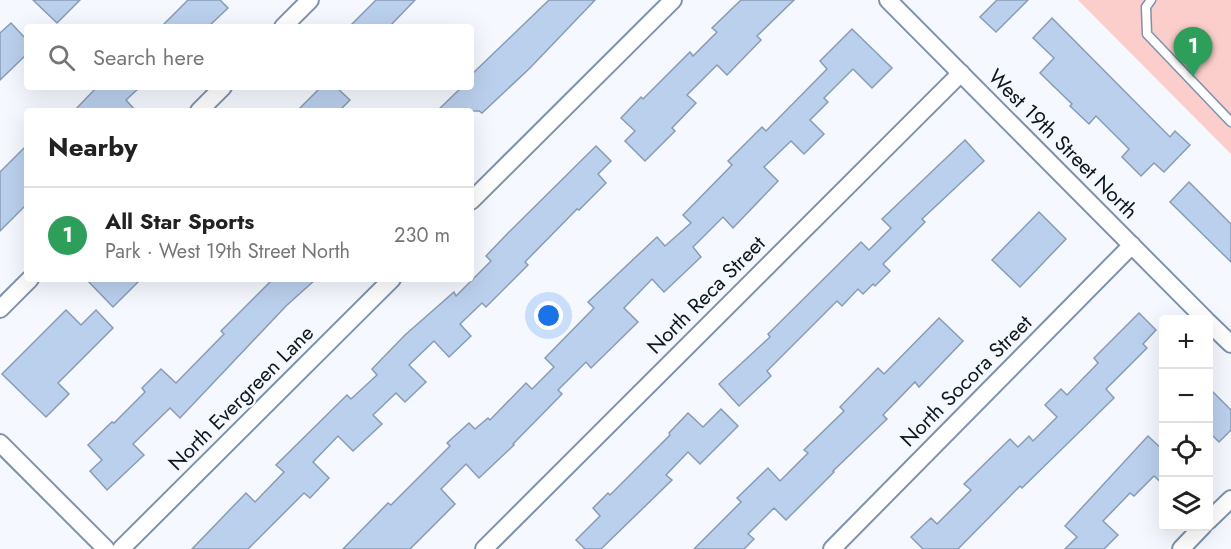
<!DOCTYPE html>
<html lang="en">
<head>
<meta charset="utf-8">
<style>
	body { margin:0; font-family:Jost,sans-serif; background:#f6f6f6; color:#222 }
	.controls { position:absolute; right:18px; bottom:18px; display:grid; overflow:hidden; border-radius:6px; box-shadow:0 6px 24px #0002 }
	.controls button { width:54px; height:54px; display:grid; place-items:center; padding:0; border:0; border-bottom:2px solid #e0e0e0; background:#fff; color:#222; font:30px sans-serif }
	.you { position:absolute; left:549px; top:316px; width:21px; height:21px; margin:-15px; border:4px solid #fff; border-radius:50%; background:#1a73e8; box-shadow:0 0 0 9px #1a73e833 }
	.badge { display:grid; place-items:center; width:39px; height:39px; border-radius:50%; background:#0b8043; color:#fff; font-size:20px; font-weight:700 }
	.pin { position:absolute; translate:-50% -50px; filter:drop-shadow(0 2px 3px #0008) }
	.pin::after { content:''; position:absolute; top:32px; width:21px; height:18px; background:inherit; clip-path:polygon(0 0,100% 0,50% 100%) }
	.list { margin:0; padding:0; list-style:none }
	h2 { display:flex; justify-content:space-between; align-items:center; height:78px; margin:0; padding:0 24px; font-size:26px }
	h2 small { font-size:20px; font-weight:400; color:#767676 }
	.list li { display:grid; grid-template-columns:39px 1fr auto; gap:18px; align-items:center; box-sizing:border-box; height:96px; padding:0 24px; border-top:2px solid #e0e0e0 }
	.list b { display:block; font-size:22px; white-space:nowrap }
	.list p { margin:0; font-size:20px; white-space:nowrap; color:#767676 }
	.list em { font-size:20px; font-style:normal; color:#767676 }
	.icon { flex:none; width:33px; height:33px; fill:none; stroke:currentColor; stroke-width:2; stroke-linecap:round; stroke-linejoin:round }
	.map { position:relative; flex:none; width:1231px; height:549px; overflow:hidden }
	.search { position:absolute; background:#fff; box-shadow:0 6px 24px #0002; left:24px; top:24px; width:450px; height:66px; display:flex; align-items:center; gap:15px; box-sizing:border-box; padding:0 21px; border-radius:6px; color:#767676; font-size:22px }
	.panel { position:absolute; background:#fff; box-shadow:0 6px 24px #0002; left:24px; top:108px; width:450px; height:174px; border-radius:6px }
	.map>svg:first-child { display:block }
</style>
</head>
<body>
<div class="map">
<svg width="1231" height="549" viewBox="0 0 1231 549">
	<rect width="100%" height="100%" fill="#f5f9ff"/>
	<polygon fill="#fbcecb" points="1078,0 1231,0 1231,154"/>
	<g fill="#bbd0ed" stroke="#889cb6" stroke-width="1.5">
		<polygon points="33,0 80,0 57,23"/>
		<polygon points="188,0 220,0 228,8 208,27 161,27"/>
		<polygon points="376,0 415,0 389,27 349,27"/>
		<polygon points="549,0 595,0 530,68 482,113 479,111 437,111 462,87 471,87 471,75"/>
		<polygon points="741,0 794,0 757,36 761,40 727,75 717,65 687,95 696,103 672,128 675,131 645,161 625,141 635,131 621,118 641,97 643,99 690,52 693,56 717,32 712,28"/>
		<polygon points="997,0 1028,0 996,32 980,17"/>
		<polygon points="1052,18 1170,137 1175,131 1190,145 1164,172 1154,163 1141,176 1122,157 1129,149 1096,116 1089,124 1070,106 1072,104 1040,73 1054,58 1033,38"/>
		<polygon points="11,23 27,40 27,54 0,80 0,33"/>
		<polygon points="852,29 892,68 872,88 853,69 824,98 828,102 810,120 824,134 804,154 791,141 764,167 778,181 733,228 723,217 693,247 701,257 664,292 652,279 624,308 638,322 591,368 586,362 558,390 562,394 513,444 514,445 479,478 466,464 441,489 455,504 410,549 343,549 388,503 391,505 450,446 447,443 469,423 475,429 488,418 490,420 526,383 532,389 554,367 545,358 594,308 588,302 657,237 665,246 691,223 683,215 732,165 728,161 762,127 766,131 827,69 820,61"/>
		<polygon points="97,87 140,87 126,100 136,111 74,111"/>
		<polygon points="321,87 336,87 350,100 339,111 297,111"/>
		<polygon points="965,140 984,161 922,219 925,222 883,264 890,271 875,286 873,284 863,294 858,289 842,306 837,301 767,371 771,376 739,406 719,384 770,337 768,334 861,242 869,250 891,228 882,219"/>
		<polygon points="27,145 27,204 0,231 0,172"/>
		<polygon points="596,146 611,161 598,174 606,183 579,210 577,209 525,262 528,265 486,307 482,303 460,324 471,336 449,357 434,341 409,365 426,382 405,402 396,393 373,415 382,424 353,451 338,436 313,462 329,478 310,498 304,493 248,549 192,549 246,493 255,502 284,472 276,465 347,395 351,399 377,375 372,369 405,335 454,292 456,296 491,261 486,256 508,233"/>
		<polygon points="1189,182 1231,224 1231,262 1170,202"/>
		<polygon points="1039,212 1066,239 1020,287 992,260"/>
		<polygon points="86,279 141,279 113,307"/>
		<polygon points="273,279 316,279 286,306 180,418 170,408 133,444 144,455 107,490 90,471 102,460 88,445 112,422 114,423 145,392 142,388 161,369 176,383 224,334 221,331"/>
		<polygon points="66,310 81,325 96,310 113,328 58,383 69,394 46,417 2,374"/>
		<polygon points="1139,313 1156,330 1143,344 1147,348 1106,389 1114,398 1022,488 1020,486 958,549 923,549 911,537 931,518 937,524 971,490 964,484 1010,439 1018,447 1029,436 1033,441 1057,417 1045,405 1061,389 1067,395 1098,363 1094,358"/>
		<polygon points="939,318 963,341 919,387 915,382 883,415 887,419 833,471 834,472 786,520 774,508 748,534 754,539 744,549 694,549 741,502 737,498 768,468 780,481 808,453 804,450 844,411 840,407 878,368 884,374"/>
		<polygon points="1209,388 1231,410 1231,430 1219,442 1209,432"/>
		<polygon points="721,409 738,426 700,464 688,452 666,475 672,480 601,549 585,549 576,540 600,516 593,508 608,493 610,495 670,435 669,433 688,413 703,427"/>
		<polygon points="1148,436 1164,451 1164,485 1154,476 1134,496 1130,493 1103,521 1118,535 1104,549 1065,549 1077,537 1065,526"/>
	</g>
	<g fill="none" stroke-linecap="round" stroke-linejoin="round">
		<defs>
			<polyline id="lane" points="1151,0 1146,7 1147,34 1231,122"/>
			<g id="street">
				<polyline points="888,0 1206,320"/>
				<polyline points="283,27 310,0"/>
				<polyline points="199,111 223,87"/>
				<polyline points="471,201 673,0"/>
				<polyline points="0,309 30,279"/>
				<polyline points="1208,322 1231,344"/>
				<polyline points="0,443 106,549"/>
				<polyline points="1208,521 1231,499"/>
				<polyline points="121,549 392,279"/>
				<polyline points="484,549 961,73"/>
				<polyline points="832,549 1132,245"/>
				<polyline points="1181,549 1203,526"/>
			</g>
		</defs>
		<use href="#lane" stroke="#7e92ac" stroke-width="11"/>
		<use href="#street" stroke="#7e92ac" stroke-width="20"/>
		<use href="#lane" stroke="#fff" stroke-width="8"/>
		<use href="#street" stroke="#fff" stroke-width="16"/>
	</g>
	<g text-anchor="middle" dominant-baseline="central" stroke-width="4.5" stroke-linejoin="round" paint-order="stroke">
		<g font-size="21" fill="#0e161f" stroke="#f5f9ff">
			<text transform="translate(1063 144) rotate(45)">West 19th Street North</text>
			<text transform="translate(706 295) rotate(-45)">North Reca Street</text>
			<text transform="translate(966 381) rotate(-45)">North Socora Street</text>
			<text transform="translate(241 398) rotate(-45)">North Evergreen Lane</text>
		</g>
	</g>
</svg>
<div class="controls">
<button>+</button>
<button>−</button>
<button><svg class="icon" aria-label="locate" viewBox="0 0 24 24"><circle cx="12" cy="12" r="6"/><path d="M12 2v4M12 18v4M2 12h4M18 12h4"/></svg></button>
<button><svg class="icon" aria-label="layers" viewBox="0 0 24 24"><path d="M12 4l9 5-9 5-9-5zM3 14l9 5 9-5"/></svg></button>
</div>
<div class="you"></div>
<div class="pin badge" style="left:1193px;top:77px;background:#2e9e5b">1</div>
<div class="search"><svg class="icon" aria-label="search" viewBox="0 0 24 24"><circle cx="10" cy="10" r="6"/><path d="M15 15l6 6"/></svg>Search here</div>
<section class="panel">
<h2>Nearby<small></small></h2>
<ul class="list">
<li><span class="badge" style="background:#2e9e5b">1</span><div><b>All Star Sports</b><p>Park · West 19th Street North</p></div><em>230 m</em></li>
</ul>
</section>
</div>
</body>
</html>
